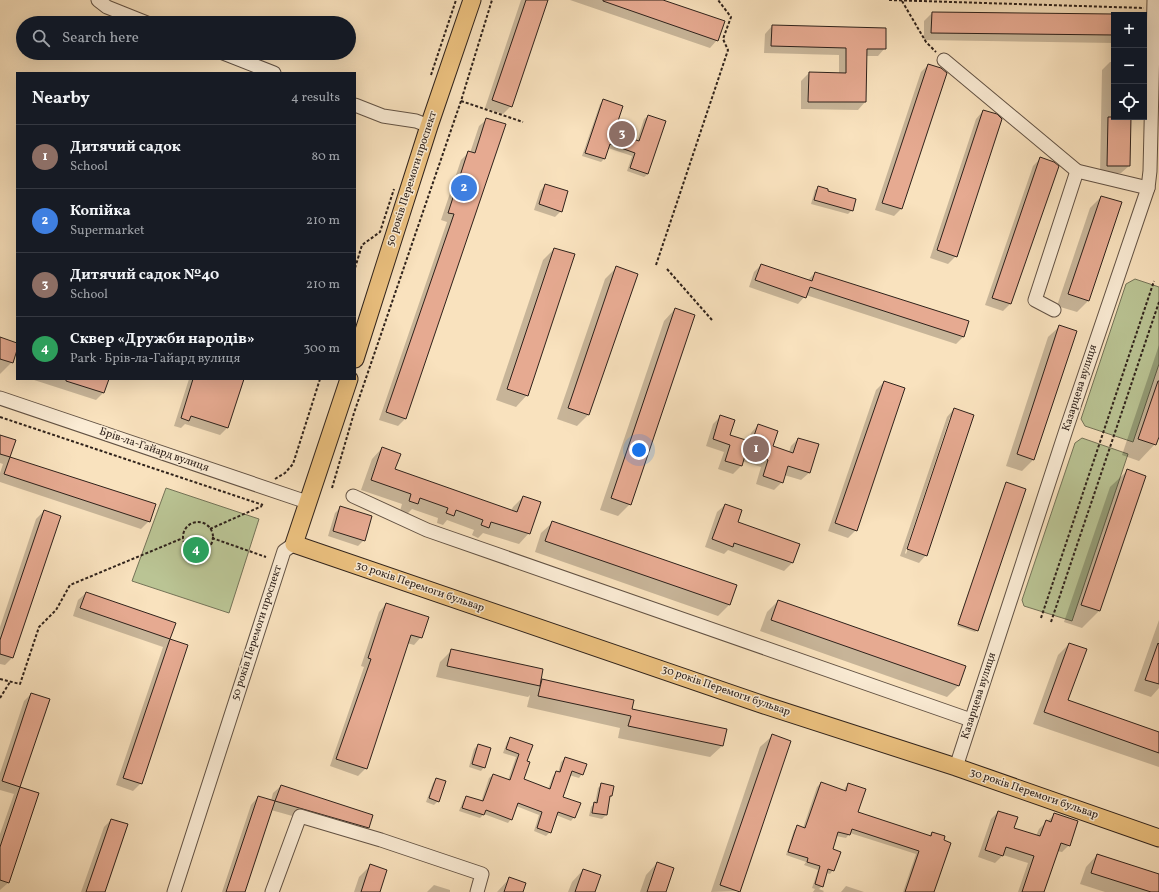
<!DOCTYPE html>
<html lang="en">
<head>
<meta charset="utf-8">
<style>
	body { margin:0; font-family:Vollkorn,serif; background:#20242c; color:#f1f3f6 }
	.controls { position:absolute; right:12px; top:12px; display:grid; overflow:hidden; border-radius:0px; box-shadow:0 4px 16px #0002 }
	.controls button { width:36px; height:36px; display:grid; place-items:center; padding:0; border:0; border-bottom:1px solid #363941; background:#171b24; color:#f1f3f6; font:20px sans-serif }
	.you { position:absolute; left:639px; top:450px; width:14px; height:14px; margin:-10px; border:3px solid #fff; border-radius:50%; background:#1a73e8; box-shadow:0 0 0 6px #1a73e833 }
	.badge { display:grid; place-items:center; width:26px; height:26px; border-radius:50%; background:#d93025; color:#fff; font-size:13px; font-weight:700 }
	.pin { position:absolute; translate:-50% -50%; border:2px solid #fff; box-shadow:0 1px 4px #0006 }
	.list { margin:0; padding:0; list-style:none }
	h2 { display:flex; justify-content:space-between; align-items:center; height:52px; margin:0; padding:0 16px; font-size:17px }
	h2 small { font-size:13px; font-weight:400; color:#9ea1a6 }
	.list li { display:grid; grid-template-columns:26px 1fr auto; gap:12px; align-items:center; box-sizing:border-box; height:64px; padding:0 16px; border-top:1px solid #363941 }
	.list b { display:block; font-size:15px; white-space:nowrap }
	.list p { margin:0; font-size:13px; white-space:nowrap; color:#9ea1a6 }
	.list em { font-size:13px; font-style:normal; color:#9ea1a6 }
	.icon { flex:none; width:22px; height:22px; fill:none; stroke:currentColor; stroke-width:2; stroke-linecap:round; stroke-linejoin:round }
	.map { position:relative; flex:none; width:1159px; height:892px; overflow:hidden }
	.search { position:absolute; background:#171b24; box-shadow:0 4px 16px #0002; left:16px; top:16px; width:340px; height:44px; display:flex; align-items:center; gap:10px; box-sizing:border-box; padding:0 14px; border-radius:22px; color:#9ea1a6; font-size:15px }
	.panel { position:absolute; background:#171b24; box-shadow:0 4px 16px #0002; left:16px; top:72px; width:340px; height:308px; border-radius:0px }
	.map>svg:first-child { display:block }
</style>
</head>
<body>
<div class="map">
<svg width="1159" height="892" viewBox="0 0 1159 892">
	<rect width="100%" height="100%" fill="#f9e2be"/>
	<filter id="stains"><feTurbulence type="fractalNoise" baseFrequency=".005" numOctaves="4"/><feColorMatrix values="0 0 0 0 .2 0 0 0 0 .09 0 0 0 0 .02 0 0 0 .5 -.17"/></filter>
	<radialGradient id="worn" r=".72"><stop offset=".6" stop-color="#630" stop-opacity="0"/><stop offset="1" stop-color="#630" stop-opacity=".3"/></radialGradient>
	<g fill="#bac494" stroke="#747358">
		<polygon points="1135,279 1159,287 1159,364 1133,442 1085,426 1081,419 1126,284"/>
		<polygon points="1082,438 1128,454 1072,621 1024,606 1022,600 1075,443"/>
		<polygon points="166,488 259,519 229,613 132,581"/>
	</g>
	<g fill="#0003" fill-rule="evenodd">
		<polygon points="521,0 547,0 511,106 503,114 485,108"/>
		<polygon points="570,0 660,0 717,40 710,48"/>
		<polygon points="932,13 1114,15 1114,43 924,40 924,21"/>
		<polygon points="772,26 885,48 878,56 866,56 865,102 858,110 801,109 801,81 809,73 839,74 839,55 764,53 765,34"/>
		<polygon points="1110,62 1114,62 1114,117 1130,117 1129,166 1121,173 1100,173 1102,70"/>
		<polygon points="928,65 901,209 894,216 875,210 921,72"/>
		<polygon points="603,101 613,133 637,141 644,119 648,116 648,174 644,177 627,171 632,156 608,148 604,159 601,162 582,156 600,104"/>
		<polygon points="983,111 956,256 948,264 930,258 976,119"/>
		<polygon points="487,119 406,418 398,426 379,420 447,222 441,220 461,160 469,152 470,153 479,126"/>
		<polygon points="1040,159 1010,304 1003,311 985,305 1033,166"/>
		<polygon points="545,185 561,211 555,217 534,210 540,191"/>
		<polygon points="819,187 826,191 852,210 848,214 811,204 815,190"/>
		<polygon points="1101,197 1088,301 1077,312 1057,306 1090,208"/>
		<polygon points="554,249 527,395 516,407 496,400 543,260"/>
		<polygon points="761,265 808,280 815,273 963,337 956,344 806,295 798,304 749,287 754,272"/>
		<polygon points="616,268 588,415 577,426 557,419 605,279"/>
		<polygon points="675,309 630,504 618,516 600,510 664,321"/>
		<polygon points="1060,326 1034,459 1022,471 1006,466 1048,337"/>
		<polygon points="0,338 17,344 12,362 0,374"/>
		<polygon points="1159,345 1159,434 1155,444 1139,461 1122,455"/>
		<polygon points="31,379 108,379 103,393 96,400"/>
		<polygon points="189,379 243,379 227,428 220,435 185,424 181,428 174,426"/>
		<polygon points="884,382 856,530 848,538 828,531 876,390"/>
		<path d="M 954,409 L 926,555 L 919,563 L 900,556 L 947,417 ZM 950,417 L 952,417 L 906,554 L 905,553 Z"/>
		<polygon points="721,416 729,436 748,442 751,433 758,425 772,447 789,452 791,446 798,439 818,445 809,473 801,480 784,475 782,482 774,490 756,484 761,467 742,461 741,466 733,474 718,469 724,452 706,446 713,424"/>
		<polygon points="0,436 14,440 9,457 155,505 149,521 141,529 0,482 0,473 3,464 0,463"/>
		<polygon points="382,448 394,470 511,511 513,507 523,497 529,533 519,544 483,533 478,538 472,535 474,530 447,520 443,525 437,523 438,518 412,509 407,514 400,511 402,504 361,490 372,459"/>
		<polygon points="1127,471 1145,476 1099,611 1082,628 1064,622 1110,487"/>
		<polygon points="1006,483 977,630 975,632 957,626"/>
		<polygon points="725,505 737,523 798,544 792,563 784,571 728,550 724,554 705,547 717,512"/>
		<polygon points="341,507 364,540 358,546 328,536 335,513"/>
		<polygon points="44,511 12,658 5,665 0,664 0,627 36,519"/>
		<polygon points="553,522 729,605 718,616 535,552 541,533"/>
		<polygon points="86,593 174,623 169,640 187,645 141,783 133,791 116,785 163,647 73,616 78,600"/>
		<polygon points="778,601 958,686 947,697 760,631 767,612"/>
		<polygon points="386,604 421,637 414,645 407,643 366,768 358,776 330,766 364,667 361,666 379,612"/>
		<polygon points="1159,620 1159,688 1151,697 1134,691"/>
		<polygon points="1069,644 1067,701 1159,733 1159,767 1033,724 1058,655"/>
		<polygon points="451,651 540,682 542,680 631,709 725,729 722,746 710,757 618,738 620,728 527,707 530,695 528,697 436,677 440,662"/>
		<polygon points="31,694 49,700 19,787 38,794 8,883 0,890 0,834 14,794 0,790 0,773 24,701"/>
		<polygon points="772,736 739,891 711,892 760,747"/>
		<polygon points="510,739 526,762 523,780 548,789 553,776 557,772 558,773 561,762 565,758 582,774 579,778 569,775 561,797 574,817 571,821 556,815 550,832 546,836 534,831 539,815 516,806 511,819 508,823 484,814 480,818 459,811 463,801 466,797 481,802 489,778 493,775 508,780 516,757 503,753 507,742"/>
		<polygon points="478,745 484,767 481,771 469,767 474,749"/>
		<polygon points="437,779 438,801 434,805 426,802 433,783"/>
		<polygon points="821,783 844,791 845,788 848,784 857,813 929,836 932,833 933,892 903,892 916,854 850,833 846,838 836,836 832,850 833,870 830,874 826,873 822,886 819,889 824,891 823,892 813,892 815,889 812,888 818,870 804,865 806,862 786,855 794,830 798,827 803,828 817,787"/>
		<polygon points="602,784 611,796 609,798 606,815 602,819 589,816 591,807 595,803 598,788"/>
		<polygon points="281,786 368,827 360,835 271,810 244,892 222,892 251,805 258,797 271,801 273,793"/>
		<polygon points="998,812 1013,828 1036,836 1039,829 1055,814 1069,845 1062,852 1057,851 1043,892 1018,892 1028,863 1003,855 995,863 978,857 991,819"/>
		<polygon points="111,820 104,892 81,892 104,827"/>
		<polygon points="1097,855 1159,875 1159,892 1105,892 1080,884 1086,867"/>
		<polygon points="657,863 665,892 640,892 646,875"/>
		<polygon points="371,865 379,892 354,892 359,877"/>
		<polygon points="583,870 594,892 568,892 572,882"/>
		<polygon points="509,879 522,892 497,892"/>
		<polygon points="434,885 450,890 450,892 427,892"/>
		<polygon points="846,886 864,892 841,892"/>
	</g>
	<g fill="#e6aa91" stroke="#2f221b">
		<polygon points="526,0 548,0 512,107 492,100"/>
		<polygon points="603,0 663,0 725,21 718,41 603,1"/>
		<polygon points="932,12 1114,14 1114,35 931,33"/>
		<polygon points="772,25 886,28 886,49 867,49 866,102 808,102 809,72 846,73 846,48 771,46"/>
		<polygon points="928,64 941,68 947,73 902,209 882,203"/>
		<polygon points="603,99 623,106 614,133 639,141 648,115 666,121 648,174 630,168 635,153 610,144 605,159 585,153"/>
		<polygon points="983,110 997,114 1002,119 957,257 937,250"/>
		<polygon points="1108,117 1131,117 1130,166 1107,166"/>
		<polygon points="486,118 506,124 406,419 386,412 454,214 448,213 468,151 475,153"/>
		<polygon points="1040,157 1054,162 1059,166 1011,304 992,298"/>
		<polygon points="545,184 568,191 562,212 539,204"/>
		<polygon points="818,186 828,189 828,191 856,199 853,211 814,200"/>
		<polygon points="1101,196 1122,202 1089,301 1068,294"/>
		<polygon points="554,248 575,254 528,396 507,389"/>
		<polygon points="761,264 812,281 815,272 969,321 964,337 810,287 806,298 755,280"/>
		<polygon points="616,266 638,274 589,415 568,408"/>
		<polygon points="675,308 695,315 631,505 611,498"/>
		<polygon points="1059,325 1077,331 1034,460 1017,454"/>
		<polygon points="0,337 17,343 17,350 13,363 0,359"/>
		<polygon points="66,379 109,379 104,393 66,381"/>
		<polygon points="193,379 244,379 228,428 191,416 189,421 181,418"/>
		<polygon points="884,381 905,388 857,531 835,523"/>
		<polygon points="1158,381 1159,381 1159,437 1156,445 1138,439"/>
		<polygon points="954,408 974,415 927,556 907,549"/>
		<polygon points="720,415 735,420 730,435 752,442 758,424 778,431 773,446 793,453 798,438 819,444 810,473 788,466 783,483 763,476 768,460 746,452 742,466 725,461 730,445 713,439"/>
		<polygon points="0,435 16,440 10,457 0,454"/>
		<polygon points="382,447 401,454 395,469 517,512 523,496 541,502 530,534 491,522 489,528 481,525 483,520 456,510 454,516 446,513 448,508 420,498 418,504 409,501 411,494 371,480"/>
		<polygon points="10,457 156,504 150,522 4,474"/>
		<polygon points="1127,469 1146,476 1100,611 1081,605"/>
		<polygon points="1006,482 1026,489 978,631 958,624"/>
		<polygon points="725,504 742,510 738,522 800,544 793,563 734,543 733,547 712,539"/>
		<polygon points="340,506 372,516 365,541 333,531"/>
		<polygon points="44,510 61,516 13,658 0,654 0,640"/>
		<polygon points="552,521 737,585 730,605 545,541"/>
		<polygon points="86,592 176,623 170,639 80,608"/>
		<polygon points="778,600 966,666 959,686 771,620"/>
		<polygon points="386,603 429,617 422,638 411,635 367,769 336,759 371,659 368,658"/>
		<polygon points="170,639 188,645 142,784 123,778"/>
		<polygon points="1069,643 1087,649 1068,700 1159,732 1159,753 1044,712"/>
		<polygon points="1158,643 1159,644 1159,684 1145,680"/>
		<polygon points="451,649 543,669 540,686 447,666"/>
		<polygon points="542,679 634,700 632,709 727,729 723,746 628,726 631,716 538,696"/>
		<polygon points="31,693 50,699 20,787 2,781"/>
		<polygon points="772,734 791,741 740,892 720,885"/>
		<polygon points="510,737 533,745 527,761 530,762 524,779 550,789 556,771 560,772 565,757 587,764 583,775 572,771 563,797 581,803 575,818 558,812 551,833 537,828 542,812 518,803 512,820 486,810 484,815 462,808 466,796 483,801 493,774 510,780 519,754 506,749"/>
		<polygon points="478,744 491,748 485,768 472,764"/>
		<polygon points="436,778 446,781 439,802 429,798"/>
		<polygon points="821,782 846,791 848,783 866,789 858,812 931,836 932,832 945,836 944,840 951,843 934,892 905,892 919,851 852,829 850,835 838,832 833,849 841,852 834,871 828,869 823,887 815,884 820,866 807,862 808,858 788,852 797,825 805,828"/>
		<polygon points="601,783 614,786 612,796 610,796 607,815 592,813 594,802 597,803"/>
		<polygon points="281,785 373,815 369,828 275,801"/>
		<polygon points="20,787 39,793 9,883 0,880 0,847"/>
		<polygon points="258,796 275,801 245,892 226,892"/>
		<polygon points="998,811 1018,817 1014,828 1040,836 1046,820 1051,822 1054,813 1078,821 1070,846 1061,843 1044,892 1022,892 1034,856 1006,847 1003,856 985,850"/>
		<polygon points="111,819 128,824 105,892 86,892"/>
		<polygon points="1097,854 1159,874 1159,892 1151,892 1091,873"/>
		<polygon points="657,862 674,868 666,892 647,892"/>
		<polygon points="370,864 387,870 380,892 361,892"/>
		<polygon points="583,869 601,875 595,892 575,892"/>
		<polygon points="509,877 526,883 523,892 504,892"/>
	</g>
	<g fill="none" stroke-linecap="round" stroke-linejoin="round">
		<defs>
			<g id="minor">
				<polyline points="98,0 107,7 147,23"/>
				<polyline points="223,53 274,73"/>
				<polyline points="944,60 1077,171 1148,188"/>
				<polyline points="355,105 383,116 416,121 429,126"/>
				<polyline points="1054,310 1035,300 1077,171"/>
				<polyline points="0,398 307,502"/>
				<polyline points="353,496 427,530 971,720"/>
				<polyline points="956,767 1067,427 1148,188 1150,171 1154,0"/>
				<polyline points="174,892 284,551 294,544"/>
				<polyline points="272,892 300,816 381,840 482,874 477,892"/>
			</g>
			<g id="major">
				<polyline points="355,359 429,126 472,0"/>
				<polyline points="349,379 294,544 764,705 956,767 1159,838"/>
			</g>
		</defs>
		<use href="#minor" stroke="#625244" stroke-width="15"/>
		<use href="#major" stroke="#2f221b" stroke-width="19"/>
		<g stroke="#2f221b" stroke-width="2" stroke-dasharray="3 2" stroke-linecap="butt">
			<polyline points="889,0 1144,8"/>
			<polyline points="902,1 926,42 936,52"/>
			<polyline points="431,75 456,0"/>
			<polyline points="461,101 523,122"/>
			<polyline points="656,265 728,50 723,39 731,17 718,0"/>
			<polyline points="355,268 362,245 380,232 394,189"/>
			<polyline points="667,269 712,320"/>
			<polyline points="0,417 263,505"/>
			<polyline points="275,479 285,473 293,464 320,379"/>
			<polyline points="332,488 354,413 461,101 492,0"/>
			<circle cx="198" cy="537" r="15"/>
			<polyline points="210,529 262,506"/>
			<polyline points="212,538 266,557"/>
			<polyline points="1041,618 1154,281"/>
			<polyline points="1051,622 1159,302"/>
			<polyline points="0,679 20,684 39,627 56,610 70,585 183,538"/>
			<polyline points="0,698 10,682"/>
		</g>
		<use href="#minor" stroke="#fbecd5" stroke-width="13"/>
		<use href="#major" stroke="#ecc17f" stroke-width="17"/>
	</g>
	<g text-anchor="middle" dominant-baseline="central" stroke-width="3" stroke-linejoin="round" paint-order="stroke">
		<g font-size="11" fill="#2f221b" stroke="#fbecd5">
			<text transform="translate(412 179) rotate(-72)">50 років Перемоги проспект</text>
			<text transform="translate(1080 388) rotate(-72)">Казарцева вулиця</text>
			<text transform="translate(154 450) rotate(19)">Брів-ла-Гайард вулиця</text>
			<text transform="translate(420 587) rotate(19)">30 років Перемоги бульвар</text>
			<text transform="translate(257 633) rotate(-72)">50 років Перемоги проспект</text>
			<text transform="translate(726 691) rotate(19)">30 років Перемоги бульвар</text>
			<text transform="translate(979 696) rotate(-72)">Казарцева вулиця</text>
			<text transform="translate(1034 794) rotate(19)">30 років Перемоги бульвар</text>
		</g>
	</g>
	<rect width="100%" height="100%" filter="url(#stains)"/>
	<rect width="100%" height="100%" fill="url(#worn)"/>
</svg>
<div class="controls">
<button>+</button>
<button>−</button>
<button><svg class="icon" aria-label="locate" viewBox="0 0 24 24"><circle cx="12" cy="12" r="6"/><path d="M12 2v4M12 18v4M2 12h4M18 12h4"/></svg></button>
</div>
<div class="you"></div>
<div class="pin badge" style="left:756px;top:449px;background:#8d6e63">1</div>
<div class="pin badge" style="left:464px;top:188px;background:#3f7fe0">2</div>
<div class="pin badge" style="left:622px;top:134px;background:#8d6e63">3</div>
<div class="pin badge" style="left:196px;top:550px;background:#2e9e5b">4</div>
<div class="search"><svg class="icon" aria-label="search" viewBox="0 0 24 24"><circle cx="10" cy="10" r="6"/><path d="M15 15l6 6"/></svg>Search here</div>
<section class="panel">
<h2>Nearby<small>4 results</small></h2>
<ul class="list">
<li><span class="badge" style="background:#8d6e63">1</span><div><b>Дитячий садок</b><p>School</p></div><em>80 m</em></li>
<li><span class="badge" style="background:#3f7fe0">2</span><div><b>Копійка</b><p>Supermarket</p></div><em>210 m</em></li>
<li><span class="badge" style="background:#8d6e63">3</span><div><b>Дитячий садок №40</b><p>School</p></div><em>210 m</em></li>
<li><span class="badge" style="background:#2e9e5b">4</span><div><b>Сквер «Дружби народів»</b><p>Park · Брів-ла-Гайард вулиця</p></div><em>300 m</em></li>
</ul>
</section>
</div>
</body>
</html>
